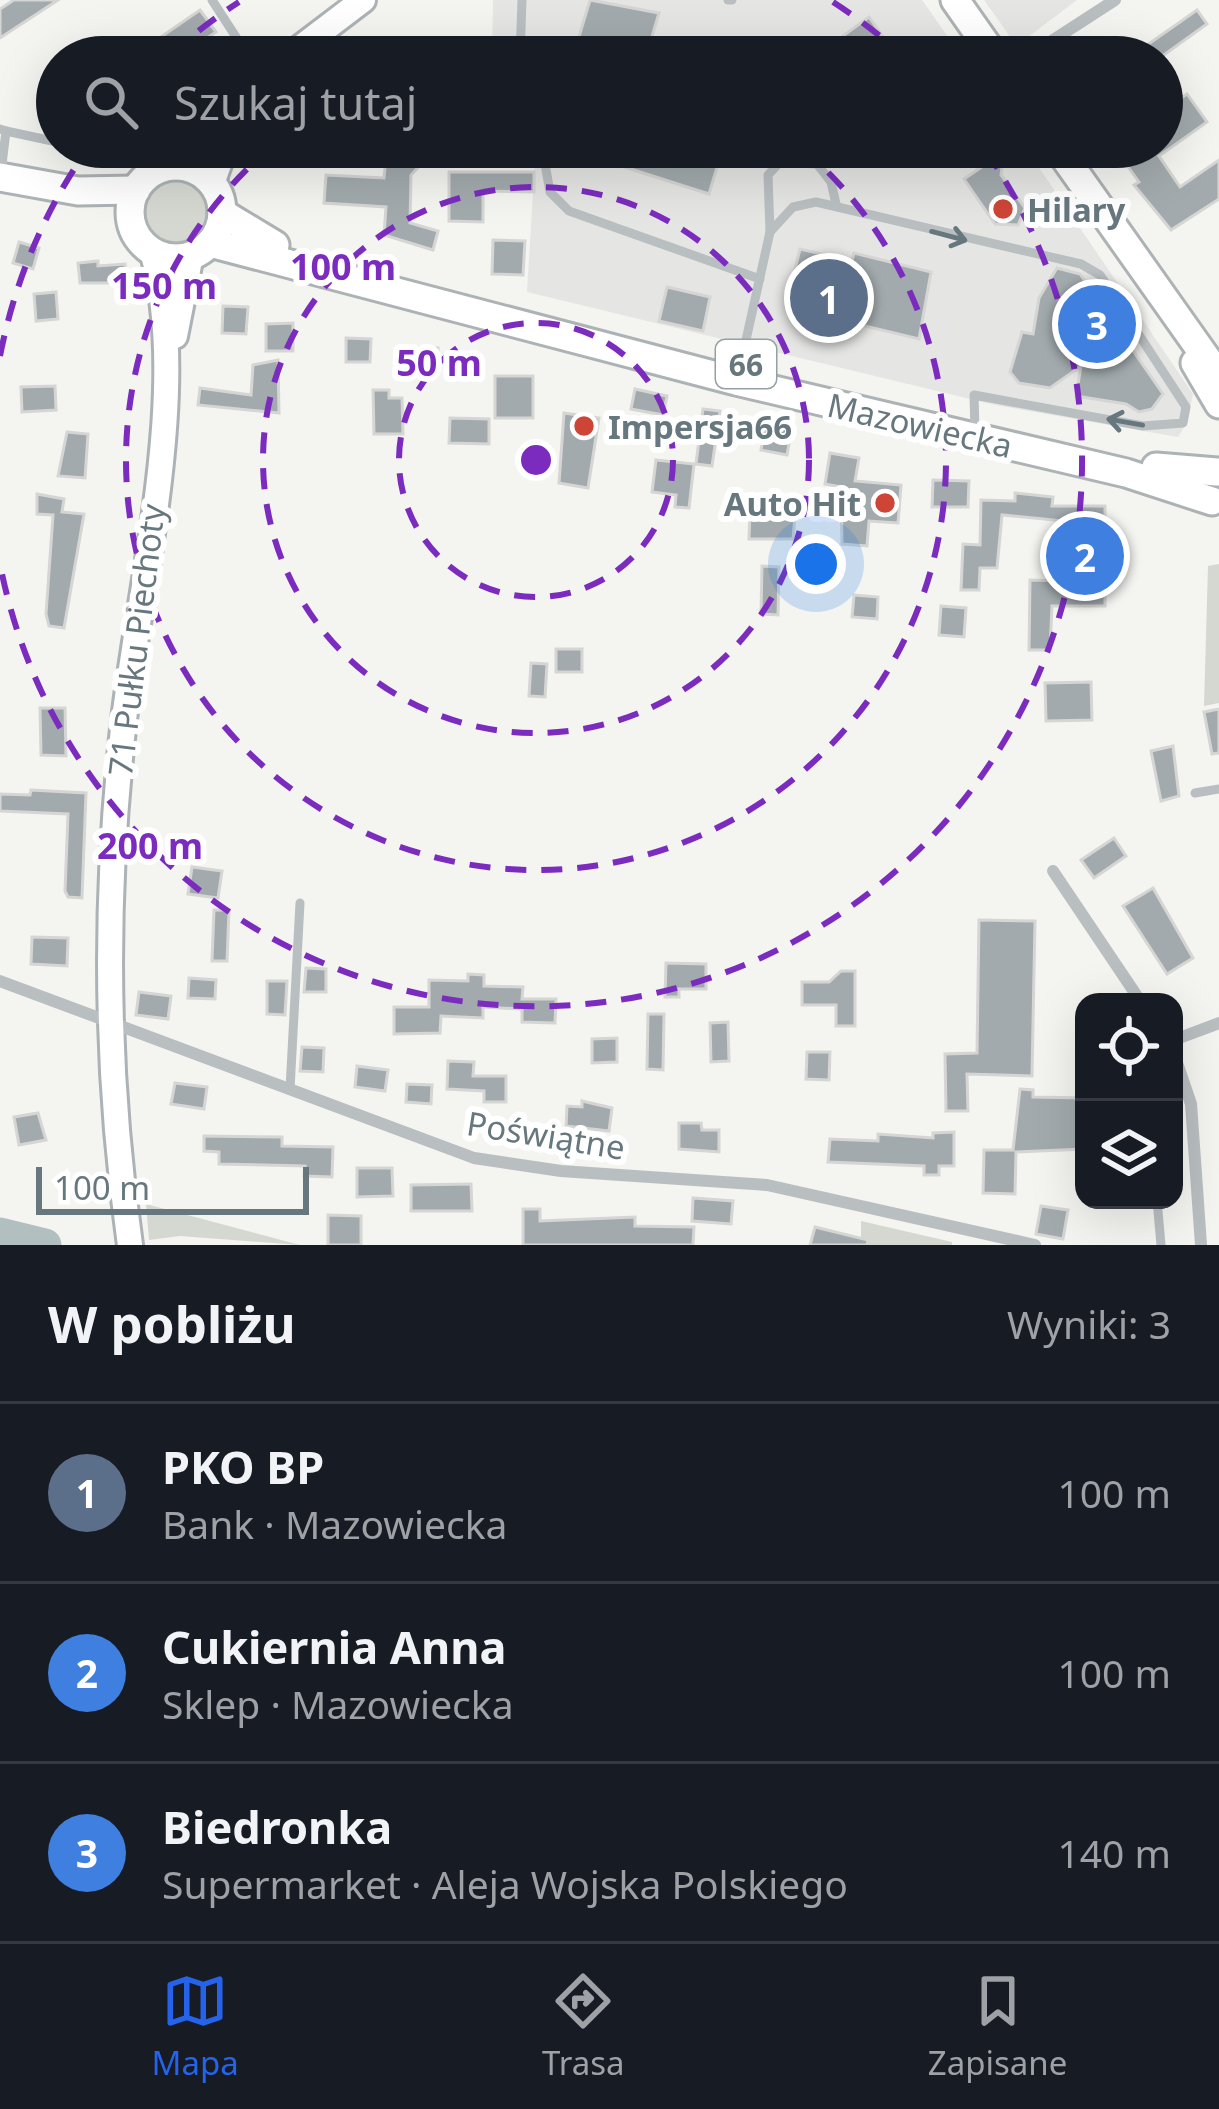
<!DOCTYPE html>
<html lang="pl">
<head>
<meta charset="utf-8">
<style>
	body { margin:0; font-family:"Noto Sans",sans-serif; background:#20242c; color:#f1f3f6 }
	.controls { position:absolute; right:36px; bottom:36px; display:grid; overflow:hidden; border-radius:24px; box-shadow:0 12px 48px #0002 }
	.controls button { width:108px; height:108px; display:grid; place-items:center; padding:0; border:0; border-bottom:3px solid #363941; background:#171b24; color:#f1f3f6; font:60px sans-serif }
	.scale { position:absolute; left:36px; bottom:30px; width:273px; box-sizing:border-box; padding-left:12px; border:6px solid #67777e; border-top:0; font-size:33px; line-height:42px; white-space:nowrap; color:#67777e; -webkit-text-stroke:9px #fff; paint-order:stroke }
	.you { position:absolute; left:816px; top:564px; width:42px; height:42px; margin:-30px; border:9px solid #fff; border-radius:50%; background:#1a73e8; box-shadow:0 0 0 18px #1a73e833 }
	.badge { display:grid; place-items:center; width:78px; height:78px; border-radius:50%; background:#2563eb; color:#fff; font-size:39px; font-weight:700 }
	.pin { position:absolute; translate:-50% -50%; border:6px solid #fff; box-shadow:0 3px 12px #0006 }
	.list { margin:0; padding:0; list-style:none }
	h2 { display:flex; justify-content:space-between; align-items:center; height:156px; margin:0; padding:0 48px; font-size:51px }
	h2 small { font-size:39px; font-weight:400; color:#9ea1a6 }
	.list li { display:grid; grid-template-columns:78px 1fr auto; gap:36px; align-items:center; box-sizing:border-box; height:180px; padding:0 48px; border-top:3px solid #363941 }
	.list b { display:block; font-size:45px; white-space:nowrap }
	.list p { margin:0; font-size:39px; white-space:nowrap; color:#9ea1a6 }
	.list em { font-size:39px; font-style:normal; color:#9ea1a6 }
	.icon { flex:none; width:66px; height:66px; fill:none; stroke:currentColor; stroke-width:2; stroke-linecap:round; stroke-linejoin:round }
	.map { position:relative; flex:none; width:1219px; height:1245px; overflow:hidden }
	.search { position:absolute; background:#171b24; box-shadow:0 12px 48px #0002; left:36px; right:36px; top:36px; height:132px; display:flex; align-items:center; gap:30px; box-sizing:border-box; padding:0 42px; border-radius:66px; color:#9ea1a6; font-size:45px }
	.sheet { height:696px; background:#171b24 }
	nav { display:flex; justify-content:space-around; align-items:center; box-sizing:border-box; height:168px; border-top:3px solid #363941; background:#171b24; font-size:33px; color:#9ea1a6 }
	nav a { display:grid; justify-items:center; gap:6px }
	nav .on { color:#2563eb }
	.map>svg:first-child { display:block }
</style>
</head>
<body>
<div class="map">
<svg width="1219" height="1245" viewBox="0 0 1219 1245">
	<rect width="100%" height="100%" fill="#f4f4f1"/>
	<g fill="#e5e5e4">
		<polygon points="493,0 922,0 962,57 492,57"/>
		<polygon points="984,0 1077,0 1028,37 1013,41"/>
		<polygon points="491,147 1025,147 1193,394 1187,422 1178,437 995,405 527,292 535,160 491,159"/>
	</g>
	<g fill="#d4d8d0">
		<circle cx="175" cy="212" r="31"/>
		<polygon points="1219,564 1219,703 1204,706 1208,566"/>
		<polygon points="146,1204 300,1245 180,1236 149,1240"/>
		<polygon points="861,1221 952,1242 952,1245 861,1245"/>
	</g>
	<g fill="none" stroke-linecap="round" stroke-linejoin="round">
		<polyline stroke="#b2bfc1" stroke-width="33" points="0,1234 45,1245"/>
	</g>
	<g fill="#a2aaad" stroke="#d5d5d4" stroke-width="3">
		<polygon points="14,0 58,0 0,38 0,9"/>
		<polygon points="590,0 659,13 646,57 573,57"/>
		<polygon points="200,10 216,32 179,57 132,57"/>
		<polygon points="1197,10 1207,24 1161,57 1130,57"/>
		<polygon points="869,17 897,57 853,57 840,38"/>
		<polygon points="1187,94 1207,122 1159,156 1180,187 1219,160 1219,199 1171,230 1134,185 1139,182 1119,154 1130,147 1162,147 1162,111"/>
		<polygon points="562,147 723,147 709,194"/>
		<polygon points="386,158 425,160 411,175 410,223 438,231 433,250 384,235 386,207 324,203 326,175 384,178"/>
		<polygon points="992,160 1002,167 1001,175 1025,208 1018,225 995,224 964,179"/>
		<polygon points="449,172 534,172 534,192 483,191 483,222 449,221"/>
		<polygon points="493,240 525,241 523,275 492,274"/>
		<polygon points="19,242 39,248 33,269 13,263"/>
		<polygon points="800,249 852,261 854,253 931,272 919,339 786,307"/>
		<polygon points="98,261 98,266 125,264 126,283 80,283 78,263"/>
		<polygon points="1057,268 1080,274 1163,394 1152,409 1139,412 1126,404 1076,396 1081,366 1050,388 1019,383 1010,372 1022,332 1033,334 1039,298"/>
		<polygon points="667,287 710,297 703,331 659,321"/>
		<polygon points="56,292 58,319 36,321 34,294"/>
		<polygon points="223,306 248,307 246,334 222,333"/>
		<polygon points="293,323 293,351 266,351 266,324"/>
		<polygon points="346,338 371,339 370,362 346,362"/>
		<polygon points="402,347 438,348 438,365 402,363"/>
		<polygon points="278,360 279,413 198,405 200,388 251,395 253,365"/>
		<rect x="495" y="376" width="38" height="42"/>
		<polygon points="55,386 56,410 22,412 21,387"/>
		<polygon points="635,389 667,396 663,415 631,409"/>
		<polygon points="373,390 389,390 389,398 402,398 403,434 374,434"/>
		<polygon points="703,409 720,411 712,466 696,464"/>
		<polygon points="564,413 599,418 588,488 559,483"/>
		<polygon points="450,418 489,419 489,444 449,443"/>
		<polygon points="766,422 792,427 787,455 761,450"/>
		<polygon points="67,432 88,434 85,478 58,476"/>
		<polygon points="830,453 859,458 855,481 901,485 898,523 869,521 867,546 842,544 841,487 825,484"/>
		<polygon points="656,460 694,464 689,508 675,507 676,495 652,492"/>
		<polygon points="933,480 969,481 968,507 932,507"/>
		<polygon points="1015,493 1053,497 1052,506 1105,506 1105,606 1052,606 1050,650 1029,650 1030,580 1064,581 1064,521 1002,515 997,568 980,568 979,590 961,590 963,544 980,545 981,500 1015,501"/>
		<polygon points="37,494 64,499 62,512 84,514 64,628 49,626 46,614 53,515 37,514"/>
		<polygon points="750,512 795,515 793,539 749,539"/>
		<polygon points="762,566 779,567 778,615 761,614"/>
		<polygon points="854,595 878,597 877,619 852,617"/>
		<polygon points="941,606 966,608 964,637 939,635"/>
		<rect x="556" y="649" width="26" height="23"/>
		<polygon points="531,663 547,664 545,697 529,696"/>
		<polygon points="1091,682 1092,720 1046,721 1045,683"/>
		<polygon points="40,708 65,708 66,756 41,755"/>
		<polygon points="1219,709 1219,753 1212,754 1204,712"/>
		<polygon points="1173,746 1179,796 1161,801 1151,751"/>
		<polygon points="31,790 86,793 82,898 68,897 65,891 68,814 0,811 0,794 30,795"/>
		<polygon points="1114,838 1126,856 1094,878 1081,860"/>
		<polygon points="192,867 222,871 218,898 188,894"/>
		<polygon points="1153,888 1193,958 1167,974 1123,906"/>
		<polygon points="214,910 229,910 227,961 212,961"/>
		<polygon points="979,920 1035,921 1032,1076 967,1074 968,1111 946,1111 945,1054 977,1053"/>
		<polygon points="32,937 68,938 67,966 31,964"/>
		<polygon points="666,963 706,964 706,989 679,989 679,997 665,997"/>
		<polygon points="306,968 326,969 326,992 304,992"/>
		<polygon points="841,971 855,971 855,1026 836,1026 836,1005 802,1005 802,982 829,982"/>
		<polygon points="468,974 484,975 484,986 523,987 522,999 556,999 555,1023 522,1022 522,1009 483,1007 483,1018 441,1016 440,1033 394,1034 394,1007 429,1007 429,980 468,981"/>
		<polygon points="189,978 216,980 215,999 188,998"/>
		<polygon points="267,981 287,981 285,1015 267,1014"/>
		<polygon points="139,992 171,996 168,1019 136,1015"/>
		<polygon points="648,1014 664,1014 663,1070 647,1069"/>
		<polygon points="728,1022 729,1061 711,1062 710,1023"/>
		<polygon points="617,1038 617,1062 592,1063 592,1039"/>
		<polygon points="302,1047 324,1048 323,1072 300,1071"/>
		<polygon points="807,1052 830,1052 829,1080 806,1079"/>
		<polygon points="448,1061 474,1062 473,1076 506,1076 506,1102 484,1102 484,1091 447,1089"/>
		<polygon points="357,1066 388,1070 385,1091 355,1087"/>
		<polygon points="175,1083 207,1087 204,1109 171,1104"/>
		<polygon points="407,1084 432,1085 431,1104 406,1102"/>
		<polygon points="1020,1089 1033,1090 1033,1097 1084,1098 1084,1149 1016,1152 1015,1194 983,1193 984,1150 1013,1150"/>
		<polygon points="582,1101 612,1108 609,1131 566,1126 567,1106 582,1107"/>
		<polygon points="38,1113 46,1140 19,1145 14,1117"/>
		<polygon points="679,1123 701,1123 702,1130 719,1130 719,1152 679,1149"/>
		<polygon points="954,1132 954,1166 939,1166 939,1175 924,1175 924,1166 828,1162 830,1139 878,1141 878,1134 933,1138 933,1133"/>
		<polygon points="204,1136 282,1137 282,1146 333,1147 332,1177 304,1176 305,1166 219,1164 219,1152 204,1151"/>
		<polygon points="357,1168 392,1168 393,1196 357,1197"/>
		<polygon points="471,1184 472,1211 411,1211 411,1185"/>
		<polygon points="693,1198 733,1201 731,1224 692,1221"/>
		<polygon points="1041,1206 1068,1210 1063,1239 1036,1234"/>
		<polygon points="523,1209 540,1209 540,1221 635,1217 635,1226 694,1227 693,1245 523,1245"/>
		<polygon points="328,1215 361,1216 361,1245 328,1245"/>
		<polygon points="815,1227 868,1240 867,1245 810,1245"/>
	</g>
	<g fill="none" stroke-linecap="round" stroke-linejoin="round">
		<defs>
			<g id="secondary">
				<polyline points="288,57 363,0"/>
				<polyline points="191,168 207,147"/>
				<polyline points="212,184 225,147"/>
				<polyline points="175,336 191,255"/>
				<path d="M 130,1245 C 105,1070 104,895 124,720 C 140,582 191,384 152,251"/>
			</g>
			<g id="primary">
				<polyline points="955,0 995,57"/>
				<polyline points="1057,147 1219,376"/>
				<circle cx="176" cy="212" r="46"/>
				<polyline points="0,177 78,191 136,190"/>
				<polyline points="222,213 275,245"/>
				<polyline points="210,243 736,381 1126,473 1212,501"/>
				<polyline points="1195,363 1219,404"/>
				<polyline points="1156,467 1217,472"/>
			</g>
		</defs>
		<use href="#secondary" stroke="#acb2b5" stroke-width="30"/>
		<use href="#primary" stroke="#adb2b4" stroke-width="33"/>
		<g stroke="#b9bec0" stroke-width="9">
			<polyline points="212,0 249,57"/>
			<polyline points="728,0 732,0"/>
			<polyline points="214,57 236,42"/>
			<polyline points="520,57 522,0"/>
			<polyline points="0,129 6,131 1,173"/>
			<polyline points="6,131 57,142"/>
			<polyline points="77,147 86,147"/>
			<polyline points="542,147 550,192 569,211 760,279"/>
			<polyline points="770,232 793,207 816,202 1081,264 1100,275 1186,407 1183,423 1143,426 974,395 975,431"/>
			<polyline points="738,376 770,232 768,175 780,162 817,164 831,182 836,204"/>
			<polyline points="1195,793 1219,789"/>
			<polyline points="290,1089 300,903"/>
			<polyline points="1157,1200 1161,1245"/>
		</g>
		<g stroke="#b9bec0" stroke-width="12">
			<polyline points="1027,57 1115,0"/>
			<polyline points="1053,871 1141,1002"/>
			<polyline points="0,981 474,1158 561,1171 767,1185 1035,1245"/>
			<polyline points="1174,1040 1219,1023"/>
			<polyline points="1174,1054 1191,1104 1201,1245"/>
		</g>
		<use href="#secondary" stroke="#fff" stroke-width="24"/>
		<use href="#primary" stroke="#fff" stroke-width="27"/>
	</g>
	<defs><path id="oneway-shaft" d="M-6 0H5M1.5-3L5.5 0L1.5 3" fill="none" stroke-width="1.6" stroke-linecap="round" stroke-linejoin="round" transform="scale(3)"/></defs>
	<g stroke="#67777e">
		<use href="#oneway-shaft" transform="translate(949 236) rotate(15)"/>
		<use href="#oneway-shaft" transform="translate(1125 422) rotate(-170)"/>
	</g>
	<g fill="none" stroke="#7b2cbf" stroke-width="6" stroke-dasharray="21 15">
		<circle cx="536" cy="460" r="137"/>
		<circle cx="536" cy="460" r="273"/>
		<path d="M461 57A410 410 0 0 1 611 57M802 148A410 410 0 1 1 270 148"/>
		<path d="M0 356A546 546 0 0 1 86 151M171 54A546 546 0 0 1 239 2M833 2A546 546 0 0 1 901 54M986 151A546 546 0 1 1 0 564"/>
	</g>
	<g fill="#ce4537" stroke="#fff" stroke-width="4.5">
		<circle cx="1003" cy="209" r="12"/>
		<circle cx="584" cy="426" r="12"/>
		<circle cx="885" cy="503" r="12"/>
	</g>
	<g text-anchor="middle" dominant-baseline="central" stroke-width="12" stroke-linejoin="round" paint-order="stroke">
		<rect fill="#fff" stroke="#95a0a5" stroke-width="3" x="716" y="340" width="60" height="48" rx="9"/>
		<g font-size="30" font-weight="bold" fill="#67777e">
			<text x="746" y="364">66</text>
		</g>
		<g font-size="33" font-weight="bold" fill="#67777e" stroke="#fff" text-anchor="start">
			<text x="1027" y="209">Hilary</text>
			<text x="608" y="426">Impersja66</text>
			<text x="861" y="503" text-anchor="end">Auto Hit</text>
		</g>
		<g font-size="33" fill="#67777e" stroke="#fff">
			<text transform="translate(920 425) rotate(13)">Mazowiecka</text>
			<text transform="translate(136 640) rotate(-83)">71 Pułku Piechoty</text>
			<text transform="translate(546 1135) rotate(9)">Poświątne</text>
		</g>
	</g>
	<circle cx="536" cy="460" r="18" fill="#7b2cbf" stroke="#fff" stroke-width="6"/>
	<g font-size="36" text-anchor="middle" font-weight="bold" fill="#7b2cbf" stroke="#fff" stroke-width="12" stroke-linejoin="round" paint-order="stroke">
		<text x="343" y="280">100 m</text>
		<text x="164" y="299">150 m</text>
		<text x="439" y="376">50 m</text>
		<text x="150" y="859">200 m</text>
	</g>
</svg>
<div class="controls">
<button><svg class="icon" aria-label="locate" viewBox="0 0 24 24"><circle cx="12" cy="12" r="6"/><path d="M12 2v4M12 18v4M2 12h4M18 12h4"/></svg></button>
<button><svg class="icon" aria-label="layers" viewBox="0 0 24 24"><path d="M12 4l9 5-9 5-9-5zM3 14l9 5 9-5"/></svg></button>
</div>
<div class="scale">100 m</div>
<div class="you"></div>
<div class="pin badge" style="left:829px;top:298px;background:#5c6f8a">1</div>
<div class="pin badge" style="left:1085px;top:556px;background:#3f7fe0">2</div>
<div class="pin badge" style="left:1097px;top:324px;background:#3f7fe0">3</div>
<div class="search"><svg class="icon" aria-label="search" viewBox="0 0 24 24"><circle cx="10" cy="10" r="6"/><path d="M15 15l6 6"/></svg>Szukaj tutaj</div>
</div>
<section class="sheet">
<h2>W pobliżu<small>Wyniki: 3</small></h2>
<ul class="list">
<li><span class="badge" style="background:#5c6f8a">1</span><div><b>PKO BP</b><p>Bank · Mazowiecka</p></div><em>100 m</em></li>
<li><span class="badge" style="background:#3f7fe0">2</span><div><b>Cukiernia Anna</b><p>Sklep · Mazowiecka</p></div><em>100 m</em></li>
<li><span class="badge" style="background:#3f7fe0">3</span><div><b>Biedronka</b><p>Supermarket · Aleja Wojska Polskiego</p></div><em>140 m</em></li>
</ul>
</section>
<nav>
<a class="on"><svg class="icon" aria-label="map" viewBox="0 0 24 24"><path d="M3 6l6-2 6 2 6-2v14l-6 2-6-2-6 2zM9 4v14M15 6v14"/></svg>Mapa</a>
<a><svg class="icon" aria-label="directions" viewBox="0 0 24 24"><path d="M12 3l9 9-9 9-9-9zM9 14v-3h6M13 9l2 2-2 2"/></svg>Trasa</a>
<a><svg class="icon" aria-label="saved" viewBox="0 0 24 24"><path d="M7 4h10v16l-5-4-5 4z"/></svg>Zapisane</a>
</nav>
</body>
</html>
